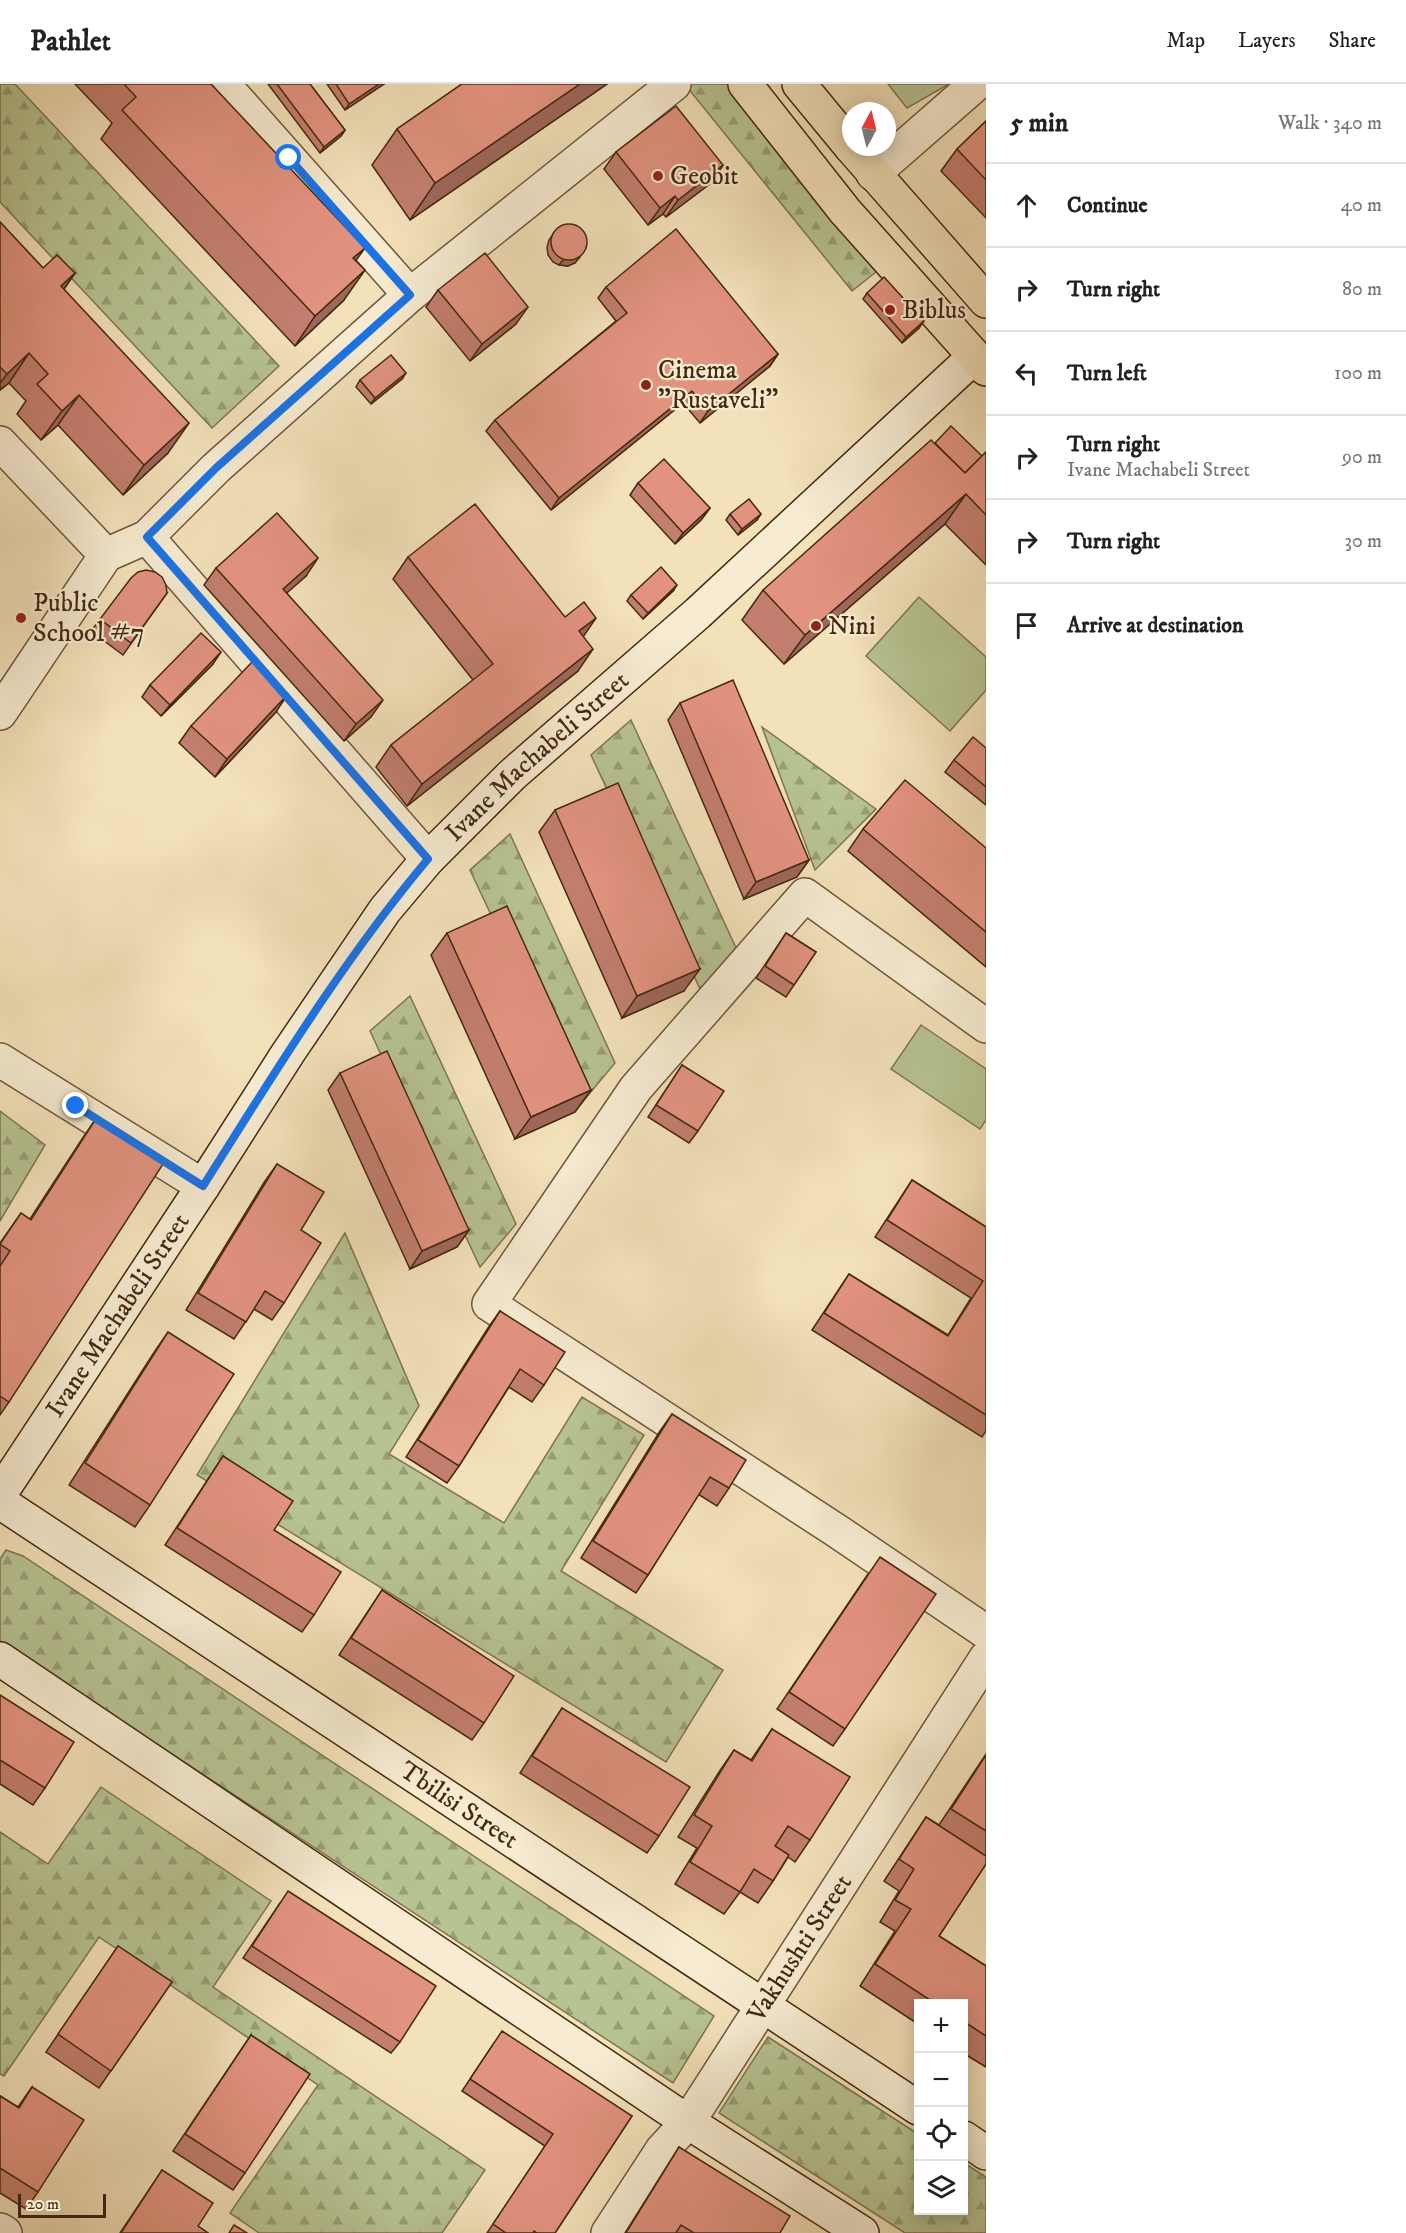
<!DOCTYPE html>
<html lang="en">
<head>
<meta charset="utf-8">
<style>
	body { margin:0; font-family:"IM FELL DW Pica",serif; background:#f2f2f2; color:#222 }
	.controls { position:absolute; right:18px; bottom:18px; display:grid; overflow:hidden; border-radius:0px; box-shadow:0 3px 15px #0003 }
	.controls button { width:54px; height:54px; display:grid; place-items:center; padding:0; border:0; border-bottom:2px solid #e0e0e0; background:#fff; color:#222; font:30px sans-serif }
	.compass { position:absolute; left:842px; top:18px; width:54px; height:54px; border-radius:50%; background:#fff; box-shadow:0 3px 15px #0003; rotate:7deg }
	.scale { position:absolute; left:18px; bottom:15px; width:88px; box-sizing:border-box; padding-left:6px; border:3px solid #45280f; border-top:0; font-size:16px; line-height:21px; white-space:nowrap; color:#45280f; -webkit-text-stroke:4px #f7ecd2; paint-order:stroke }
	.stop { position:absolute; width:18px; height:18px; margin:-14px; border:4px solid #1a73e8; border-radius:50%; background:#fff }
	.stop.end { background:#1a73e8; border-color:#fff; box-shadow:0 2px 6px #0008 }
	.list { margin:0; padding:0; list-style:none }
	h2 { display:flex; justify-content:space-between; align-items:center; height:78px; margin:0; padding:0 24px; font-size:26px }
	h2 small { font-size:20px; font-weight:400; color:#767676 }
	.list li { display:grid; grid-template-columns:39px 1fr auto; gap:18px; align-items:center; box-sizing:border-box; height:84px; padding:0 24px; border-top:2px solid #e0e0e0 }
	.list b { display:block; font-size:22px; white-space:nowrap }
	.list p { margin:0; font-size:20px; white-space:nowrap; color:#767676 }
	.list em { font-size:20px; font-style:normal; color:#767676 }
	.icon { flex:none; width:33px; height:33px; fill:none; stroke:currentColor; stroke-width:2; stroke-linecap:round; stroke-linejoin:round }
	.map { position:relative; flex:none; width:986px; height:2149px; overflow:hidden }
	header { display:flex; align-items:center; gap:36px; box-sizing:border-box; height:84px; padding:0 30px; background:#fff; border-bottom:2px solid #e0e0e0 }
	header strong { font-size:28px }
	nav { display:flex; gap:33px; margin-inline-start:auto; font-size:21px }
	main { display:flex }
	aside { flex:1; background:#fff }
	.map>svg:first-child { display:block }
</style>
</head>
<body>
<header>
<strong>Pathlet</strong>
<nav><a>Map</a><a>Layers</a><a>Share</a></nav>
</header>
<main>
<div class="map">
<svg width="986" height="2149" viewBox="0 0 986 2149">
	<defs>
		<pattern id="forest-firs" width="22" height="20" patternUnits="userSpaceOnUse" patternTransform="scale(1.5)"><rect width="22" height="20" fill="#b7c392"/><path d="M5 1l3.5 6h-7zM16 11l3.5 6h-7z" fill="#979e76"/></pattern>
	</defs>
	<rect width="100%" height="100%" fill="#f3e1ba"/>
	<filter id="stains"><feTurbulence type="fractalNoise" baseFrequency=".00333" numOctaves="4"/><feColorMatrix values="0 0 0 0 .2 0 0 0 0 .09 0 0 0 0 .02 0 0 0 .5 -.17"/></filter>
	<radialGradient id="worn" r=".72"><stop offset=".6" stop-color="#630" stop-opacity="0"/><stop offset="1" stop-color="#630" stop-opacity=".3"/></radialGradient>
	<g fill="#b7c392" stroke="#7e7650" stroke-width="1.5">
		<polygon points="888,0 949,0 907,24"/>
		<polygon points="919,513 986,573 986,606 950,647 866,572"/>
		<polygon points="921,941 986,985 986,1036 980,1045 891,985"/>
	</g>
	<g fill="url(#forest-firs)" stroke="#7e7650" stroke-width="1.5">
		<polygon points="0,0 15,0 279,282 212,344 0,118"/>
		<polygon points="691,0 733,0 881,184 852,207 687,3"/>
		<polygon points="631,636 736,864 701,907 591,671"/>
		<polygon points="762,643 876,725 815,786"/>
		<polygon points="510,750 615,979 580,1021 470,786"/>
		<polygon points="410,912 516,1140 480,1183 370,947"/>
		<polygon points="0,1027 45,1061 0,1137"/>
		<polygon points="345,1149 419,1322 389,1370 504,1439 582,1313 644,1351 561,1487 723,1586 666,1678 197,1391"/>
		<polygon points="6,1466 23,1472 714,1932 673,1999 0,1557 0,1475"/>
		<polygon points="101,1703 271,1817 213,1903 485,2086 442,2149 259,2149 230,2129 318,2001 99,1853 4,1992 0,1990 0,1748 48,1780"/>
		<polygon points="768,1953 918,2050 918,2126 964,2126 964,2079 986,2093 986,2149 905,2149 719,2029"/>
	</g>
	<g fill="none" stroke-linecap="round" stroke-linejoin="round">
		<defs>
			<g id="street">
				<polyline points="223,0 410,211"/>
				<polyline points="873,90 976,0"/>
				<polyline points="0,359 106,471"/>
				<polyline points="147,453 428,775"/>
				<polyline points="0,629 106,471 147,453 216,384 410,211 674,0"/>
				<polyline points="986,942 805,811 636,1004 489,1220 837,1447 986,1548"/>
				<polyline points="0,976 203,1102"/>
				<polyline points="0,2146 5,2149"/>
				<path id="s1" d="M 608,2149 L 662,2066 L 688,2038 L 986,1574"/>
			</g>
			<g id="secondary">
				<path id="s2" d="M 0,1410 L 203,1102 L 288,969 L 385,826 L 428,775 L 512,691 L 698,529 L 974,273"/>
				<path id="s3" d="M 0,1418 L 918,2024"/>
				<polyline points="0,1575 688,2038 862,2149"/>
				<polyline points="964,2054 986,2069"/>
			</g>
			<g id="primary">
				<polyline points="745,0 845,127 986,285"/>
				<polyline points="799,0 851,63"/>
				<polyline points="851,63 986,217"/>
			</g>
		</defs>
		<use href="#street" stroke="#70563a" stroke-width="36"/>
		<use href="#secondary" stroke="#45280f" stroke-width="36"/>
		<use href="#primary" stroke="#45280f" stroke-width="36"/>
		<use href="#street" stroke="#f7ecd2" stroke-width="33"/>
		<use href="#secondary" stroke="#f7ecd2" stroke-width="33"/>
		<use href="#primary" stroke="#f3e1ba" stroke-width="33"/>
	</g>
	<g fill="#c27e6e" stroke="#45280f" stroke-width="1.5">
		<polygon points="75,0 211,0 356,176 344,216 295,262 101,55 112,39"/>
		<polygon points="268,0 310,0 345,46 341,52 320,69"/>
		<polygon points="327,0 384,0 345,26"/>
		<polygon points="462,0 607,0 410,136 372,81 397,45"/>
		<polygon points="986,37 986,134 941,87 957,65"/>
		<polygon points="616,68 723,81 711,99 666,133 663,130 648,141 604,85"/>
		<polygon points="0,138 43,184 75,189 64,205 168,369 123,411 58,341 41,356 17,330 26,317 9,299 0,306"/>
		<polygon points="553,150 580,173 575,179 568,182 559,181 553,178 548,171 547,163 549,156"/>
		<polygon points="606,203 778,270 770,282 700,339 683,319 551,426 486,347 495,336 616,237 598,214"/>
		<polygon points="438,206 516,240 470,277 426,223"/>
		<polygon points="867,209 919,244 902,259 863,215"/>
		<polygon points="402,295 371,320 356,303 360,296"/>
		<polygon points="986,368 986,481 945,440 784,580 742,536 763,506 982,372"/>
		<polygon points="638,399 710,424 701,436 675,460 630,411"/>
		<polygon points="730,430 757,436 738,451 726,436"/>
		<polygon points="408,473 565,533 583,552 578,587 407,722 376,683 391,661 473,596 393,495"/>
		<polygon points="216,484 306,492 286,509 371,633 344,657 204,501"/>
		<polygon points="673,507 643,535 627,517 631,511"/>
		<polygon points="167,509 123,571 91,547 100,535"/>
		<polygon points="213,580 161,632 142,613 150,601"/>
		<polygon points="680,619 809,776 797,793 744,815 668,636"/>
		<polygon points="276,628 215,693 179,659 191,642"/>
		<polygon points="986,664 986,721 945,688 954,676"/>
		<polygon points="555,726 684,907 622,934 539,748"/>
		<polygon points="863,745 986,764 986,883 848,767"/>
		<polygon points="447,849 591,1006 575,1028 515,1055 431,871"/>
		<polygon points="786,849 816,868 786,913 756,894"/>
		<polygon points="682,981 698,1047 689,1059 648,1033"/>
		<polygon points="340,989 469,1146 457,1163 410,1185 328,1006"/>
		<polygon points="97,1033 9,1318 0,1331 0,1159 21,1129 30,1135 82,1055"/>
		<polygon points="277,1080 301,1146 284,1219 272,1236 254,1225 234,1255 186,1226 265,1097"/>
		<polygon points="912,1096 986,1143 986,1347 982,1353 812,1246 849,1190 948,1251 971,1214 875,1153"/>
		<polygon points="500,1227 544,1301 532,1318 509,1303 459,1382 447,1399 406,1373 488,1244"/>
		<polygon points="168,1248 150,1421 135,1443 69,1401 153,1270"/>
		<polygon points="672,1330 729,1404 717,1422 698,1410 648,1491 636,1509 581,1474 660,1347"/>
		<polygon points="223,1372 274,1446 314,1531 302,1548 165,1461"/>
		<polygon points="868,1490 845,1645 833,1662 777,1625"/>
		<polygon points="382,1506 484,1639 472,1656 339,1571"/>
		<polygon points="0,1611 45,1704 33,1721 0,1700"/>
		<polygon points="562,1624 659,1752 647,1769 520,1689"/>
		<polygon points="772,1645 810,1756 795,1778 788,1773 773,1797 758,1819 740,1808 724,1830 675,1800 697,1764 678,1753 719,1688 734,1666 751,1676"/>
		<polygon points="986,1670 986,1780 939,1852 986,1882 986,1983 963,1969 963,1920 918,1920 918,1940 860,1902 895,1847 880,1838 899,1807 884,1797 926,1733 939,1741"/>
		<polygon points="280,1819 400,1958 391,1969 243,1874"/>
		<polygon points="118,1862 172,1898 99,2004 46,1968"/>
		<polygon points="251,1951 245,2089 233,2106 173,2067"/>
		<polygon points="494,1959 632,2032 555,2149 487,2149 545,2062 462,2007"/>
		<polygon points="32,2003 38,2108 26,2125 0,2109 0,2012 18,2023"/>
		<polygon points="679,2063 780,2149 625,2149"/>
		<polygon points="162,2086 198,2142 208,2149 120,2149"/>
	</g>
	<g fill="#9e675a" stroke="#45280f" stroke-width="1.5">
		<polygon points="379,0 384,0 345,26 349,20"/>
		<polygon points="580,0 607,0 410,136 435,99"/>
		<polygon points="345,46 341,52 320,69 324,63"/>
		<polygon points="723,81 711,99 666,133 678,116"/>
		<polygon points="675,112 663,130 648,141 660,124"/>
		<polygon points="365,164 344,193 353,174"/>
		<polygon points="584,167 575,179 568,182 559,181 564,175"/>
		<polygon points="365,186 344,216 295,262 315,232"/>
		<polygon points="75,189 54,219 61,202"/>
		<polygon points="528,223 516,240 470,277 482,260"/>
		<polygon points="924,237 919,244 902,259 906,253"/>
		<polygon points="29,269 9,299 0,306 0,299 7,290"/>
		<polygon points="778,270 770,282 700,339 708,327"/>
		<polygon points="406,289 402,295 371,320 375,314"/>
		<polygon points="692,307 683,319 551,426 559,414"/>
		<polygon points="79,311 58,341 41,356 62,327"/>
		<polygon points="189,339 168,369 123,411 144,381"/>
		<polygon points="966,410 945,440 784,580 805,551"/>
		<polygon points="710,424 701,436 675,460 683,449"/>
		<polygon points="761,430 757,436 738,451 742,445"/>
		<polygon points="318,474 306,492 271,523 283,505"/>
		<polygon points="677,501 673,507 643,535 648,529"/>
		<polygon points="596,534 581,556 579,547"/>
		<polygon points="593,565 578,587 407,722 422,700"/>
		<polygon points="221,568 213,580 161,632 170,621"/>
		<polygon points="288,610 276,628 215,693 227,675"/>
		<polygon points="383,616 371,633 344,657 356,640"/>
		<polygon points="809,776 797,793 744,815 756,798"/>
		<polygon points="700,885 684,907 622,934 637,912"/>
		<polygon points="591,1006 575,1028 515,1055 531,1033"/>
		<polygon points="469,1146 457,1163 410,1185 422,1167"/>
	</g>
	<g fill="#e29380" stroke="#45280f" stroke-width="1.5">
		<polygon points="124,0 211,0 365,164 353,174 365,186 315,232 122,26 136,13"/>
		<polygon points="277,0 310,0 345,46 324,63"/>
		<polygon points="336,0 379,0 349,20"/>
		<polygon points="462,0 580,0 435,99 397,45"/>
		<polygon points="676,22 723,81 678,116 675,112 660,124 616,68"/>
		<polygon points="986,37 986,96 957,65"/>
		<polygon points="0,138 43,184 57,171 75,189 61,202 189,339 144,381 79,311 62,327 37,300 48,290 29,269 7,290 0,283"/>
		<circle cx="569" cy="158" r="18"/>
		<polygon points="676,145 778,270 708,327 692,307 559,414 495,336 627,229 606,203"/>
		<polygon points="485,169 528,223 482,260 438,206"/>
		<polygon points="884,193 924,237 906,253 867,209"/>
		<polygon points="391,271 406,289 375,314 360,296"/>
		<polygon points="951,342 982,372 965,389 935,359"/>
		<polygon points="931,356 965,389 986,368 986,431 966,410 805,551 763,506"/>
		<polygon points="664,375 710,424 683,449 638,399"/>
		<polygon points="749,415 761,430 742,445 730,430"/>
		<polygon points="475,420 565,533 584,518 596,534 579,547 593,565 422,700 391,661 493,580 408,473"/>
		<polygon points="277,429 318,474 283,505 383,616 356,640 216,484"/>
		<polygon points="661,483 677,501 648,529 631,511"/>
		<polygon points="146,486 155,488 162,493 166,501 167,509 131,559 100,535 131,494 138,488"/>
		<polygon points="201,549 221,568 170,621 150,601"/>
		<polygon points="253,577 288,610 227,675 191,642"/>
		<polygon points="733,596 809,776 756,798 680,619"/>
		<polygon points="973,653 986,664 986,703 954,676"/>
		<polygon points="905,696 986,764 986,848 863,745"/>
		<polygon points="618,699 700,885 637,912 555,726"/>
		<polygon points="507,822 591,1006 531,1033 447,849"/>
		<polygon points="786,849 816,868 794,901 765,882"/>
		<polygon points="387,967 469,1146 422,1167 340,989"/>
		<polygon points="682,981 724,1007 698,1047 656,1021"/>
		<polygon points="97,1033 165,1077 9,1318 0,1312 0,1182 10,1167 0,1160 21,1129 31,1136"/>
		<polygon points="277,1080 324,1108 301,1146 321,1159 284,1219 265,1207 246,1238 198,1209"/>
		<polygon points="912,1096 986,1143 986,1331 824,1229 849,1190 948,1252 983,1197 887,1136"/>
		<polygon points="500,1227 565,1268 544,1301 520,1285 459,1382 418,1356"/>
		<polygon points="168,1248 234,1290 150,1421 85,1379"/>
		<polygon points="672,1330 746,1376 729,1404 710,1393 648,1491 593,1457"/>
		<polygon points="223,1372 293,1417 274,1446 341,1488 314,1531 177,1444"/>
		<polygon points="880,1473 936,1510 845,1645 789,1608"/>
		<polygon points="382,1506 514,1592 484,1639 351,1554"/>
		<polygon points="0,1611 74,1658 45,1704 0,1676"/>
		<polygon points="562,1624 690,1703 659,1752 532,1672"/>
		<polygon points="772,1645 850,1693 810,1756 788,1742 775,1762 789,1771 773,1797 754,1785 740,1808 690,1778 712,1742 694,1731 734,1666 752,1677"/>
		<polygon points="986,1671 986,1747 951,1725"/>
		<polygon points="926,1733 986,1772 986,1780 939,1852 986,1882 986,1952 963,1937 963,1920 936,1920 875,1880 911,1825 895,1816 914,1785 899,1775"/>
		<polygon points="288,1807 436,1902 400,1958 252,1862"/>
		<polygon points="118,1862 172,1898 111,1987 58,1950"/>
		<polygon points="502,1947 632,2032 555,2149 537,2149 534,2147 533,2149 506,2149 493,2140 553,2050 470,1995"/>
		<polygon points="251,1951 310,1990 245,2089 185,2050"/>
		<polygon points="32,2003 84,2036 38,2108 0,2084 0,2012 19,2024"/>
		<polygon points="679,2063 790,2132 780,2149 694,2149 681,2141 676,2149 626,2149"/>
		<polygon points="162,2086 213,2119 198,2142 208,2149 121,2149"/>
		<polygon points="234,2141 247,2149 229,2149"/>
	</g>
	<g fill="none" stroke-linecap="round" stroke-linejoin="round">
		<path stroke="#1a73e8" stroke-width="8" d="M 76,1022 L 203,1102 C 274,990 343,876 428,775 L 147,453 L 216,384 L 410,211 L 289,74"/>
	</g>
	<g fill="#8f2418" stroke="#f7ecd2" stroke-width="2">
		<circle cx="658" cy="92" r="6"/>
		<circle cx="890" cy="226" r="6"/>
		<circle cx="646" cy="301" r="6"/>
		<circle cx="21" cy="534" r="6"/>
		<circle cx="816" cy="542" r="6"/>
	</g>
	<g text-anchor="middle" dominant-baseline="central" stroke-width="4.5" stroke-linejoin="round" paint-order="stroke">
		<g font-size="26" fill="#45280f" stroke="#f7ecd2" text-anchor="start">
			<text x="670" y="92">Geobit</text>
			<text x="902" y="226">Biblus</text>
			<text x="658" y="286">Cinema<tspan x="658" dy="30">"Rustaveli"</tspan></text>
			<text x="33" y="519">Public<tspan x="33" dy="30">School #7</tspan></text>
			<text x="828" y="542">Nini</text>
		</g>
		<g font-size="26" fill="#45280f" stroke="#f7ecd2">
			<text stroke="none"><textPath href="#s2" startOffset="916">Ivane Machabeli Street</textPath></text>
			<text stroke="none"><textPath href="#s2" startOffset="214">Ivane Machabeli Street</textPath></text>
			<text stroke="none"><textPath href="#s3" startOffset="550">Tbilisi Street</textPath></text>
			<text stroke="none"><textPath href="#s1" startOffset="344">Vakhushti Street</textPath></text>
		</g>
	</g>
	<rect width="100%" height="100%" filter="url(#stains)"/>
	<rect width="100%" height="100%" fill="url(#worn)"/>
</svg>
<div class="controls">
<button>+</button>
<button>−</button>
<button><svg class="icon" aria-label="locate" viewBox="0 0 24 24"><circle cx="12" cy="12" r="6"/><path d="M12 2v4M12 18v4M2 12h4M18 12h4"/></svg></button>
<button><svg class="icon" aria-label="layers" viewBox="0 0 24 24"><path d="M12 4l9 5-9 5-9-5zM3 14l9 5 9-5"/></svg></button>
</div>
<svg class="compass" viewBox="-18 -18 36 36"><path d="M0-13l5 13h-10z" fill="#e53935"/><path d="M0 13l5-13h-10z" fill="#767676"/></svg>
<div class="scale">20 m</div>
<div class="stop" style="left:289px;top:74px"></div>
<div class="stop end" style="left:76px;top:1022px"></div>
</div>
<aside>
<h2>5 min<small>Walk · 340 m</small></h2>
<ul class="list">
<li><svg class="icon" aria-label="ahead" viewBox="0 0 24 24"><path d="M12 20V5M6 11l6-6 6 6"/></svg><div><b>Continue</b></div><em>40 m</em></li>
<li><svg class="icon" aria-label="right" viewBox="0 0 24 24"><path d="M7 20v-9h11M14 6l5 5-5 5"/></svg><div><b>Turn right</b></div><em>80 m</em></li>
<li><svg class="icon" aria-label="left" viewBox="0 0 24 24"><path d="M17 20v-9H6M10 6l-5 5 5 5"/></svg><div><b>Turn left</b></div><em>100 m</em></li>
<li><svg class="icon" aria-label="right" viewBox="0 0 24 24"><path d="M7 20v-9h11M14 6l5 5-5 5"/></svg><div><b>Turn right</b><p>Ivane Machabeli Street</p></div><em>90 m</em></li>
<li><svg class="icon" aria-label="right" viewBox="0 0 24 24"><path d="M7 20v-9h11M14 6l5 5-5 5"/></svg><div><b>Turn right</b></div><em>30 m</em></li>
<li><svg class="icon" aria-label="arrive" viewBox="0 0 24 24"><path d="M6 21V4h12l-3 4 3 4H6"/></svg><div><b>Arrive at destination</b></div></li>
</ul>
</aside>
</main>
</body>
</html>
